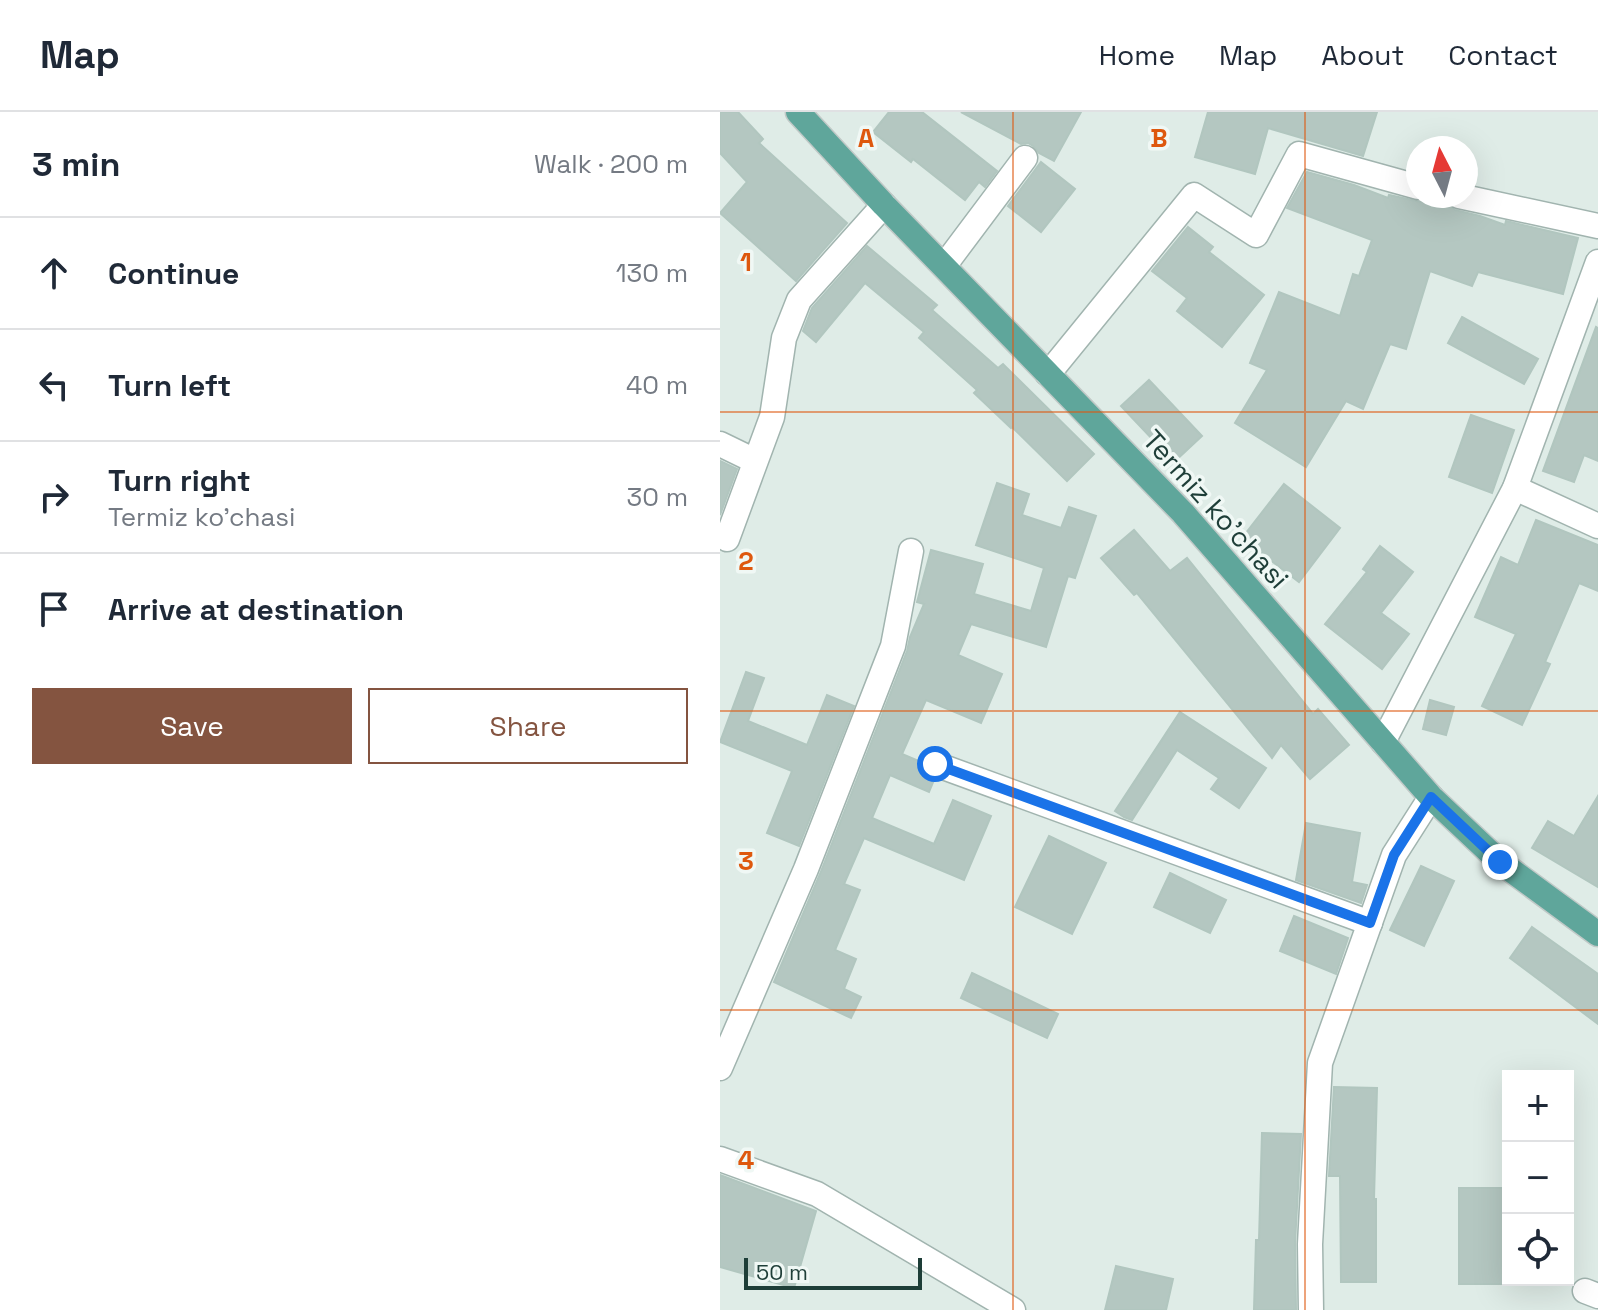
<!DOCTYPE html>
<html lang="en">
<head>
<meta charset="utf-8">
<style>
	body { margin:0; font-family:"Space Grotesk",sans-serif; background:#f2f2f3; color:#1f2937 }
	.controls { position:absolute; right:24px; bottom:24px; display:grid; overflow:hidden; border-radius:0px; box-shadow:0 8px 32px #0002 }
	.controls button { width:72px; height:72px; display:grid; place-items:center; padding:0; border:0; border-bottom:2px solid #e0e1e3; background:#fff; color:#1f2937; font:40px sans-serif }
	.compass { position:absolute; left:686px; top:24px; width:72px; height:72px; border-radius:50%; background:#fff; box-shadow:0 8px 32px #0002; rotate:354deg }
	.scale { position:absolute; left:24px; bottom:20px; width:178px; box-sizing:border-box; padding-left:8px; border:4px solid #1e3e38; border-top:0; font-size:22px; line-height:28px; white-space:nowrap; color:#1e3e38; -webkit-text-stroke:6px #f0f8f5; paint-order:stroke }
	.stop { position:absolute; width:24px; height:24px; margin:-18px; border:6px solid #1a73e8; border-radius:50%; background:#fff }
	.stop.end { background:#1a73e8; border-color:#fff; box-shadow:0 2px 8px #0008 }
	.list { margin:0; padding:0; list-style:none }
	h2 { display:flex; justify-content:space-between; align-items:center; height:104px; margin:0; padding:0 32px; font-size:34px }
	h2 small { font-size:26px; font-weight:400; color:#747a83 }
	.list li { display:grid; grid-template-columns:52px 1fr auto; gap:24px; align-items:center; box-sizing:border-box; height:112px; padding:0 32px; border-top:2px solid #e0e1e3 }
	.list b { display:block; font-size:30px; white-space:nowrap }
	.list p { margin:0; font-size:26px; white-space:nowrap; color:#747a83 }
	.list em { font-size:26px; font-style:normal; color:#747a83 }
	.actions { display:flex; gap:16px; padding:24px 32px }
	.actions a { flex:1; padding:18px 0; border:2px solid #845440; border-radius:0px; text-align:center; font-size:28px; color:#845440 }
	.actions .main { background:#845440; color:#fff }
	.icon { flex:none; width:44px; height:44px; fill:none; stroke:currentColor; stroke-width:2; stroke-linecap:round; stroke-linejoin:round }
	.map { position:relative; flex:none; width:878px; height:1198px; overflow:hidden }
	header { display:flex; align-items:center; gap:48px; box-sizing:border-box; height:112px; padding:0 40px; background:#fff; border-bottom:2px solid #e0e1e3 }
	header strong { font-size:38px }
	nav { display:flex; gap:44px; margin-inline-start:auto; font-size:28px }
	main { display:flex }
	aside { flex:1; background:#fff }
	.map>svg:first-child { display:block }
</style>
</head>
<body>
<header>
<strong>Map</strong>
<nav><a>Home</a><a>Map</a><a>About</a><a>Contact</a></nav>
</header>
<main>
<aside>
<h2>3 min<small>Walk · 200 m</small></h2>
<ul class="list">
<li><svg class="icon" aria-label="ahead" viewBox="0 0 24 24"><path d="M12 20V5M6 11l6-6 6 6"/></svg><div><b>Continue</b></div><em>130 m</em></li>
<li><svg class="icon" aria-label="left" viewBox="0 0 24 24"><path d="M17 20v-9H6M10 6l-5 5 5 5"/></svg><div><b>Turn left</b></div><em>40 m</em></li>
<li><svg class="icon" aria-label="right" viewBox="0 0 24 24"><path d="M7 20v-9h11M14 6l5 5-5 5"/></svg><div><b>Turn right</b><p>Termiz ko'chasi</p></div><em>30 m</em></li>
<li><svg class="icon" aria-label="arrive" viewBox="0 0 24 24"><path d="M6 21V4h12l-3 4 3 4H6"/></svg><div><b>Arrive at destination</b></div></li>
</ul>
<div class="actions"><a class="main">Save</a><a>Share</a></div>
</aside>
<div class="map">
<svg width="878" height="1198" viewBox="0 0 878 1198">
	<rect width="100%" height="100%" fill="#dfece7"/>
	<g fill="#b4c7c1" stroke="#b1c6bf" stroke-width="2">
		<polygon points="0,0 18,0 43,27 39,31 127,111 76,169 0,101 27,70 0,41"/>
		<polygon points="169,0 202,0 277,59 265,75 259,70 245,88 193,47 191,50 153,20"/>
		<polygon points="241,0 361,0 334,49 319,41 313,34 308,31 301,32"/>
		<polygon points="488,0 657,0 643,44 548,16 535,62 475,45"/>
		<polygon points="321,50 355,77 321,120 288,94"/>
		<polygon points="587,60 634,73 668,86 669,83 701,90 709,85 727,92 735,98 760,104 785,113 786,109 858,126 843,182 758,160 752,174 710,159 686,237 670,232 643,297 626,289 586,355 515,311 547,258 530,251 559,180 620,204 633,162 639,164 652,128 567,96"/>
		<polygon points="468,115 493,135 489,140 544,183 502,235 457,199 467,186 432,159"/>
		<polygon points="147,134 217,193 212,198 278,256 283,252 374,342 347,369 292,315 291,316 254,281 257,278 199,226 204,220 145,171 96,230 83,219 92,196"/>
		<polygon points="742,205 818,247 804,272 728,231"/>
		<polygon points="876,215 878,216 878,349 864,343 854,370 823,359"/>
		<polygon points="429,268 482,324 454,350 401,294"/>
		<polygon points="751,303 794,318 772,381 729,365"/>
		<polygon points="0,349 17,357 0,403"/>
		<polygon points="277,371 309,382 302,403 341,416 349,395 376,404 355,466 348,464 326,535 251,512 238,543 282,562 261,611 206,588 182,642 201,650 203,661 214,668 209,680 170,663 152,706 214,732 233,688 271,704 244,768 144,726 124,772 140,778 115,838 136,847 124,877 141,885 131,906 54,870 100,762 187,539 190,525 204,492 197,490 211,438 263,452 254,482 311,499 324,456 256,433"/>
		<polygon points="564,372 620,416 579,470 522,426"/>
		<polygon points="816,408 878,433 878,479 859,471 825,550 830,552 802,613 762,594 796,522 755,505 781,445 798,453"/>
		<polygon points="414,418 450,459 467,446 593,602 598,597 629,633 590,667 561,633 552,646 417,481 414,483 381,446"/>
		<polygon points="660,434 693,460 661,501 689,522 662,557 605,512 647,460 643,457"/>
		<polygon points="26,560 44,566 28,609 87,633 107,583 134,594 79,734 47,721 72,659 0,630"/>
		<polygon points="710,588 734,595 726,623 703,617"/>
		<polygon points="460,600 546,656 519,696 491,677 499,666 457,638 412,708 404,705 395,699"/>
		<polygon points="878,684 878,775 812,736 828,709 854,724"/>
		<polygon points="586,711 640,721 632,770 647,773 641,791 576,768"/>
		<polygon points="329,724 386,751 352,822 295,795"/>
		<polygon points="701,754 734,769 704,834 670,818"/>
		<polygon points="450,761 506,788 490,821 434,795"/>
		<polygon points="574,804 628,826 616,862 560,839"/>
		<polygon points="812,815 878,862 878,912 790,846"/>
		<polygon points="252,861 338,902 327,926 241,886"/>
		<polygon points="614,975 657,976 654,1087 656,1087 656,1170 621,1170 620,1064 609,1064"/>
		<polygon points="542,1021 581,1022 575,1131 576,1198 534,1198 536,1128 539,1128"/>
		<polygon points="0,1063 96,1099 74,1176 0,1155"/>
		<rect x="739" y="1076" width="45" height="96"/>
		<polygon points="396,1154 453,1167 446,1198 385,1198"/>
	</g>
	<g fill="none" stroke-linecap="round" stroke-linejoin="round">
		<defs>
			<g id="minor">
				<polyline points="739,84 878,114"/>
				<polyline points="224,154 305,46"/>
				<polyline points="327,261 333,256 474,83 536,123 579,42 698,75"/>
				<polyline points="0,332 35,349"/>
				<polyline points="795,376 878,414"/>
				<polyline points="7,427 52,305 64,226 79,188 164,93"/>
				<polyline points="663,630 795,376 878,150"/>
				<polyline points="215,652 650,811"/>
				<polyline points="0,956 86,757 173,534 191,439"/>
				<polyline points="0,1047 97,1082 293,1198"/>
				<polyline points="865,1179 878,1184"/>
				<polyline points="591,1198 590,1132 600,951 674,743 711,685"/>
			</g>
			<polyline id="major" points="78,0 164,93 463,401 711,685 780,750 878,822"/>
		</defs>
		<use href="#minor" stroke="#a1b4af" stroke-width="27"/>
		<use href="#major" stroke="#c0c9c7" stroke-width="27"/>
		<use href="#minor" stroke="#fff" stroke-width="24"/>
		<use href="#major" stroke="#5fa69b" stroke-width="24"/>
	</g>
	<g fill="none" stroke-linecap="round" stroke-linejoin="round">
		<polyline stroke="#1a73e8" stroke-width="10" points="215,652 650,811 674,743 711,685 780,750"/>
	</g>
	<path fill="none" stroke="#de580e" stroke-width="2" stroke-opacity="0.55" d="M 293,0 L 293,1198M 585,0 L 585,1198M 0,300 L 878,300M 0,599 L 878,599M 0,898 L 878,898"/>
	<g text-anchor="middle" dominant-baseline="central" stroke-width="7" stroke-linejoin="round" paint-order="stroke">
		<g font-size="28" fill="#1e3e38" stroke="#f0f8f5">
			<text transform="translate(496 397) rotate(48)">Termiz ko'chasi</text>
		</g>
	</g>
	<g font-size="26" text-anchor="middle" font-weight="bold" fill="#de580e" stroke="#f0f8f5" stroke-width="7" stroke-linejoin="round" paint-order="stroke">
		<text x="146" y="35">A</text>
		<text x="439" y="35">B</text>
		<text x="26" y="159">1</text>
		<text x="26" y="458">2</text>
		<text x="26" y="758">3</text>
		<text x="26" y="1057">4</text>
	</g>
</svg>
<div class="controls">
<button>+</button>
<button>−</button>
<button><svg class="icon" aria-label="locate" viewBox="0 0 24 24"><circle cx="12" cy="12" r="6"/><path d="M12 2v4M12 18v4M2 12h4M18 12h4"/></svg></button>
</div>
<svg class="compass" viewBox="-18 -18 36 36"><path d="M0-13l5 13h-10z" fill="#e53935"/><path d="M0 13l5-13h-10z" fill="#747a83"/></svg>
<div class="scale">50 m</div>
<div class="stop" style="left:215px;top:652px"></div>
<div class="stop end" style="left:780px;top:750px"></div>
</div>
</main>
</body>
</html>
